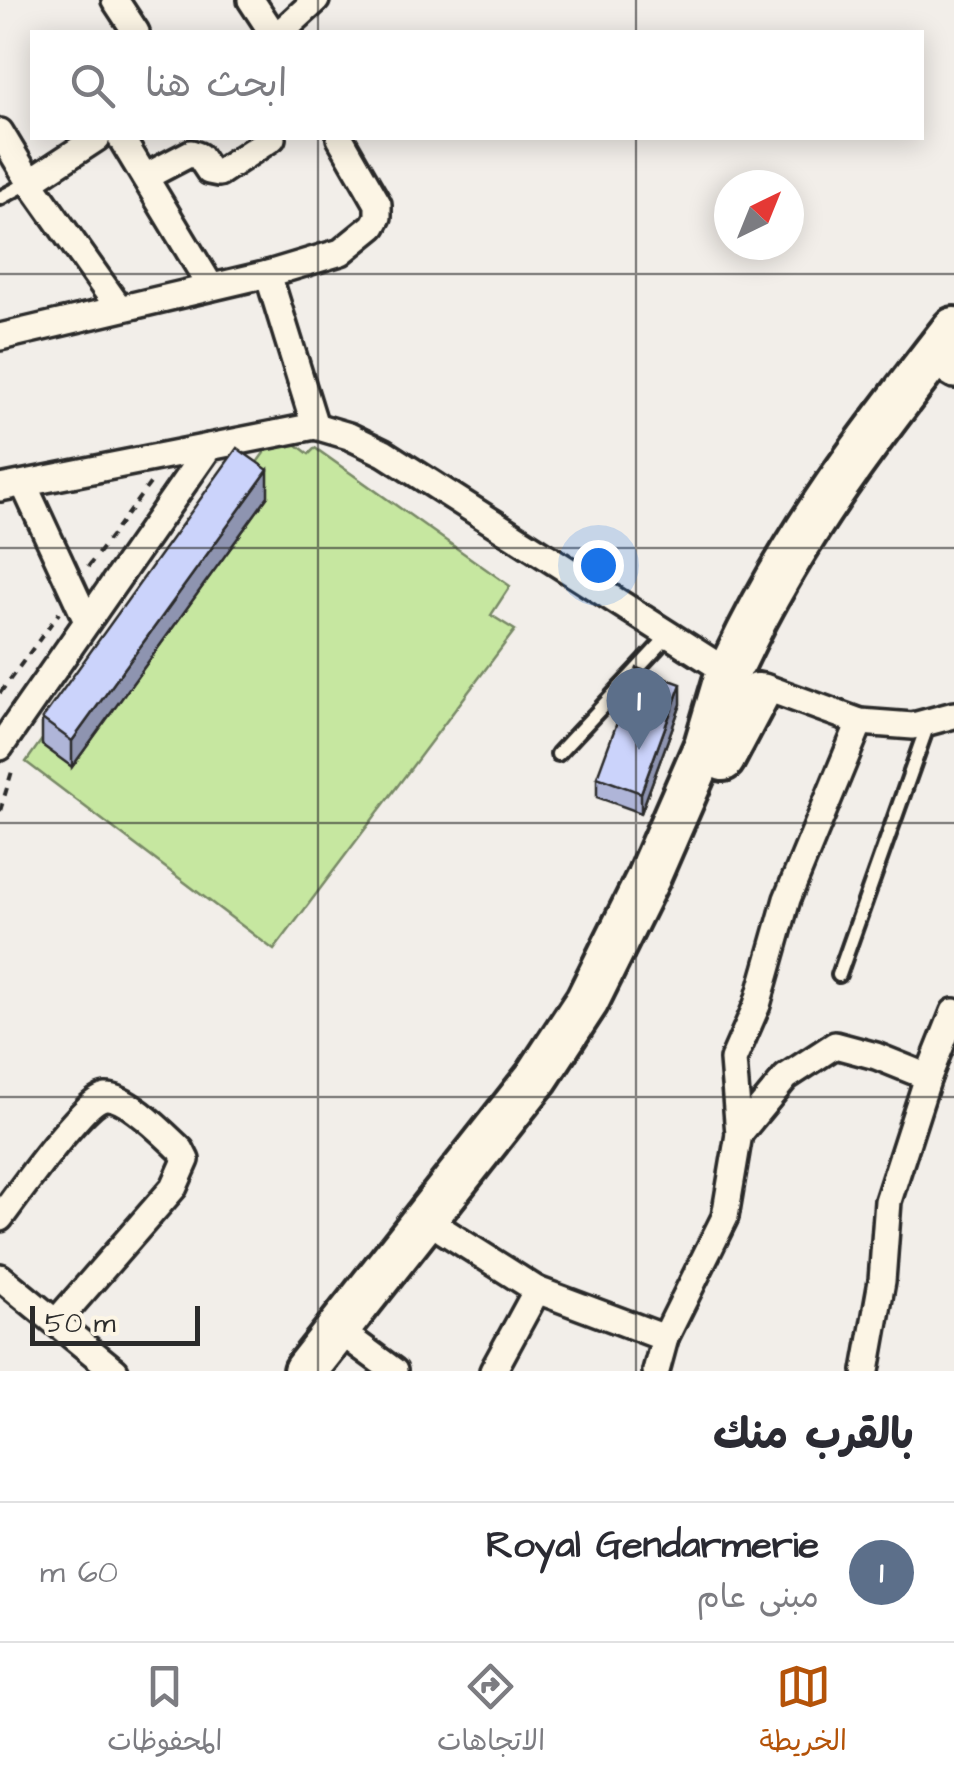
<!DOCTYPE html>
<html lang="ar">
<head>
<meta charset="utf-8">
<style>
	body { margin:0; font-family:"Architects Daughter","Playpen Sans Arabic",sans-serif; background:#f7f7f7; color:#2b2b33; direction:rtl }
	.compass { position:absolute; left:714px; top:170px; width:90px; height:90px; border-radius:50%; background:#fff; box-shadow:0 5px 25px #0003; rotate:43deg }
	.scale { position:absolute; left:30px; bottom:25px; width:170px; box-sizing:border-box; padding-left:10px; border:5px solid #2b2b2b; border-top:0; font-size:28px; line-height:35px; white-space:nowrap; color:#2b2b2b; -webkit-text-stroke:8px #fcf5e5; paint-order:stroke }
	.you { position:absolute; left:598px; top:565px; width:35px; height:35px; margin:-25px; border:8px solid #fff; border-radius:50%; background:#1a73e8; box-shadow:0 0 0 15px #1a73e833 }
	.badge { display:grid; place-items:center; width:65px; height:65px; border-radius:50%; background:#b45309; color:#fff; font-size:32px; font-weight:700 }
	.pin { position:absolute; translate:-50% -82px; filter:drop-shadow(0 2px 5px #0008) }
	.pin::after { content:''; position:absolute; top:52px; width:35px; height:30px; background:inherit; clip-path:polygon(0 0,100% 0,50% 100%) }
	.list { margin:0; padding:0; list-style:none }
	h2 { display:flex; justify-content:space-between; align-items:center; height:130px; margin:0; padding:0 40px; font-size:42px }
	h2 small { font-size:32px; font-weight:400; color:#7c7c81 }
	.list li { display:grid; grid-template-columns:65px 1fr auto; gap:30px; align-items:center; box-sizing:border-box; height:140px; padding:0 40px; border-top:2px solid #e1e1e2 }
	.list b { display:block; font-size:38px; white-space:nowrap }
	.list p { margin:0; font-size:32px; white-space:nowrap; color:#7c7c81 }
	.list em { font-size:32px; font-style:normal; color:#7c7c81 }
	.icon { flex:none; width:55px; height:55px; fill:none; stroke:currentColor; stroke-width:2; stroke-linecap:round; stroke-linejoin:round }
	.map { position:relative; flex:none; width:954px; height:1371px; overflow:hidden; direction:ltr }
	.search { position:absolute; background:#fff; box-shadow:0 5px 25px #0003; left:30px; right:30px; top:30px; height:110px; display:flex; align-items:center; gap:25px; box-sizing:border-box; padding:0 35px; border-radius:0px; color:#7c7c81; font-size:38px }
	.sheet { height:270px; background:#fff }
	nav { display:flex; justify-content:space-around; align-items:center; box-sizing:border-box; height:140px; border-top:2px solid #e1e1e2; background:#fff; font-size:28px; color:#7c7c81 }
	nav a { display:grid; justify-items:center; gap:5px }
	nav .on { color:#b45309 }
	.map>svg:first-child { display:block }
</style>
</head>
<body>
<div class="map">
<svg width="954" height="1371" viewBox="0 0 954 1371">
	<rect width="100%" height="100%" fill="#f2eee9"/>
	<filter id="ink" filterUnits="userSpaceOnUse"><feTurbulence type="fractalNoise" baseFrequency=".01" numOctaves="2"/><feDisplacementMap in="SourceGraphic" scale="20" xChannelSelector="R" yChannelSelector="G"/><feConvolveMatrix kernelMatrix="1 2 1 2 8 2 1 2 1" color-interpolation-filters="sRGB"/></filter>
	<g filter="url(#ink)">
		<polygon fill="#c6e7a0" stroke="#788966" stroke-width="2.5" points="293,442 309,454 315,448 510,586 491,615 515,630 274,950 26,762 239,463 256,464 269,446"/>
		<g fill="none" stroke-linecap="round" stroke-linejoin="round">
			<defs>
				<g id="service">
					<polyline points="0,198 30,182"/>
					<polyline points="558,754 670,634"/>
					<polyline points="839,975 928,724"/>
				</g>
				<g id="minor">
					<polyline points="115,0 136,32"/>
					<polyline points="251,0 272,32"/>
					<polyline points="281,32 316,0"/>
					<polyline points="0,132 30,182 119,308"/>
					<polyline points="121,138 211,287"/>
					<polyline points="145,177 191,153 199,156 209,171 219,173 272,138"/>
					<polyline points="30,182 97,138"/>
					<polyline points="0,337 268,274 341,252 373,226 378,217 378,204 340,138"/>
					<polyline points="949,372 954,375"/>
					<polyline points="315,426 349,436 384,453 726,671"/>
					<polyline points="24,485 87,621"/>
					<polyline points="0,488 209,447"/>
					<polyline points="764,687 860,722 913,726 954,715"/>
					<polyline points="0,747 209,447 315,426 268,274"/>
					<polyline points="739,1134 786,1077 835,1045 876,1056 928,1077"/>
					<path d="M 0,1218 C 16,1197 85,1098 106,1097 C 127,1096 166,1136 181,1150 L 186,1160 L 174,1187 L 57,1321"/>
					<polyline points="444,1231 537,1290 493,1371"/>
					<polyline points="0,1277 115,1371"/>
					<polyline points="537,1290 665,1338 656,1371"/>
					<polyline points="665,1338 725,1217 739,1134 733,1060 757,1005 787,899 860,722"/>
					<polyline points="356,1343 394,1371"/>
					<polyline points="866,1371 882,1281 888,1201 928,1077 954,1012"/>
				</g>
				<g id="trunk">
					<path d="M 735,660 C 795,533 868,439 954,329"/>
					<polyline points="723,759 757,695"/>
					<polyline points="305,1371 537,1077 587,1001 648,878 706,745 725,681"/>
				</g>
			</defs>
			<use href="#service" stroke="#2b2b2b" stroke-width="20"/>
			<use href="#minor" stroke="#2b2b2b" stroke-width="32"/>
			<use href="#trunk" stroke="#2b2b2b" stroke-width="50"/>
			<g stroke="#2b2b2b" stroke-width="4" stroke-dasharray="8 8" stroke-linecap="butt">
				<polyline points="88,567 151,482"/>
				<polyline points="0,693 59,613"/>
				<polyline points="0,811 13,768"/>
			</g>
			<use href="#service" stroke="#fcf5e5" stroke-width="12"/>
			<use href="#minor" stroke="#fcf5e5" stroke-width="25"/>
			<use href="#trunk" stroke="#fcf5e5" stroke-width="42"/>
		</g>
		<g fill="#afb5d8" stroke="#2b2b2b" stroke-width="2.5">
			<polygon points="268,496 72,767 42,745 42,719"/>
			<polygon points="681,704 641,813 597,797 597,777"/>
		</g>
		<g fill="#8e94b0" stroke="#2b2b2b" stroke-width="2.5">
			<polygon points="268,470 268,496 72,767 72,741"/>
			<polygon points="681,684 681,704 641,813 641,793"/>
		</g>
		<g fill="#cbd3fb" stroke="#2b2b2b" stroke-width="2.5">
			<polygon points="237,448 268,470 72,741 42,719"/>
			<polygon points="637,668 681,684 641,793 597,777"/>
		</g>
	</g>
	<path fill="none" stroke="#2b2b2b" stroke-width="2.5" stroke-opacity="0.55" d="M 318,0 L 318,32M 636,0 L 636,32M 318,138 L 318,1371M 636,138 L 636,1371M 0,274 L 954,274M 0,548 L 954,548M 0,823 L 954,823M 0,1097 L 954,1097"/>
</svg>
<svg class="compass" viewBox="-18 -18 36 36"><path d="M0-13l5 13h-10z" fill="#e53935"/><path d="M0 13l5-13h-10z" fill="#7c7c81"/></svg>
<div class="scale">50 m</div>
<div class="you"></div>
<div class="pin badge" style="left:639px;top:750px;background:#5c6f8a">1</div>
<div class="search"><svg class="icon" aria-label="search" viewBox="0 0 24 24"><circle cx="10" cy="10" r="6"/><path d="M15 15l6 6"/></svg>ابحث هنا</div>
</div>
<section class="sheet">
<h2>بالقرب منك<small></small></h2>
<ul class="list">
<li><span class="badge" style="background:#5c6f8a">1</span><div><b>Royal Gendarmerie</b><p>مبنى عام</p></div><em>60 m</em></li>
</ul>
</section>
<nav>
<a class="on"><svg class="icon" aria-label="map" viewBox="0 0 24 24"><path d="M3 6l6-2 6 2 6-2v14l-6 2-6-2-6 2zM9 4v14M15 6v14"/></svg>الخريطة</a>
<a><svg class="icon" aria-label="directions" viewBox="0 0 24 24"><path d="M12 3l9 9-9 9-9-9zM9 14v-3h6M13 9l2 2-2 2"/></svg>الاتجاهات</a>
<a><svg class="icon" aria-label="saved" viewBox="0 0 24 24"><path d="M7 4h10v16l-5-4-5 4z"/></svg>المحفوظات</a>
</nav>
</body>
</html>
